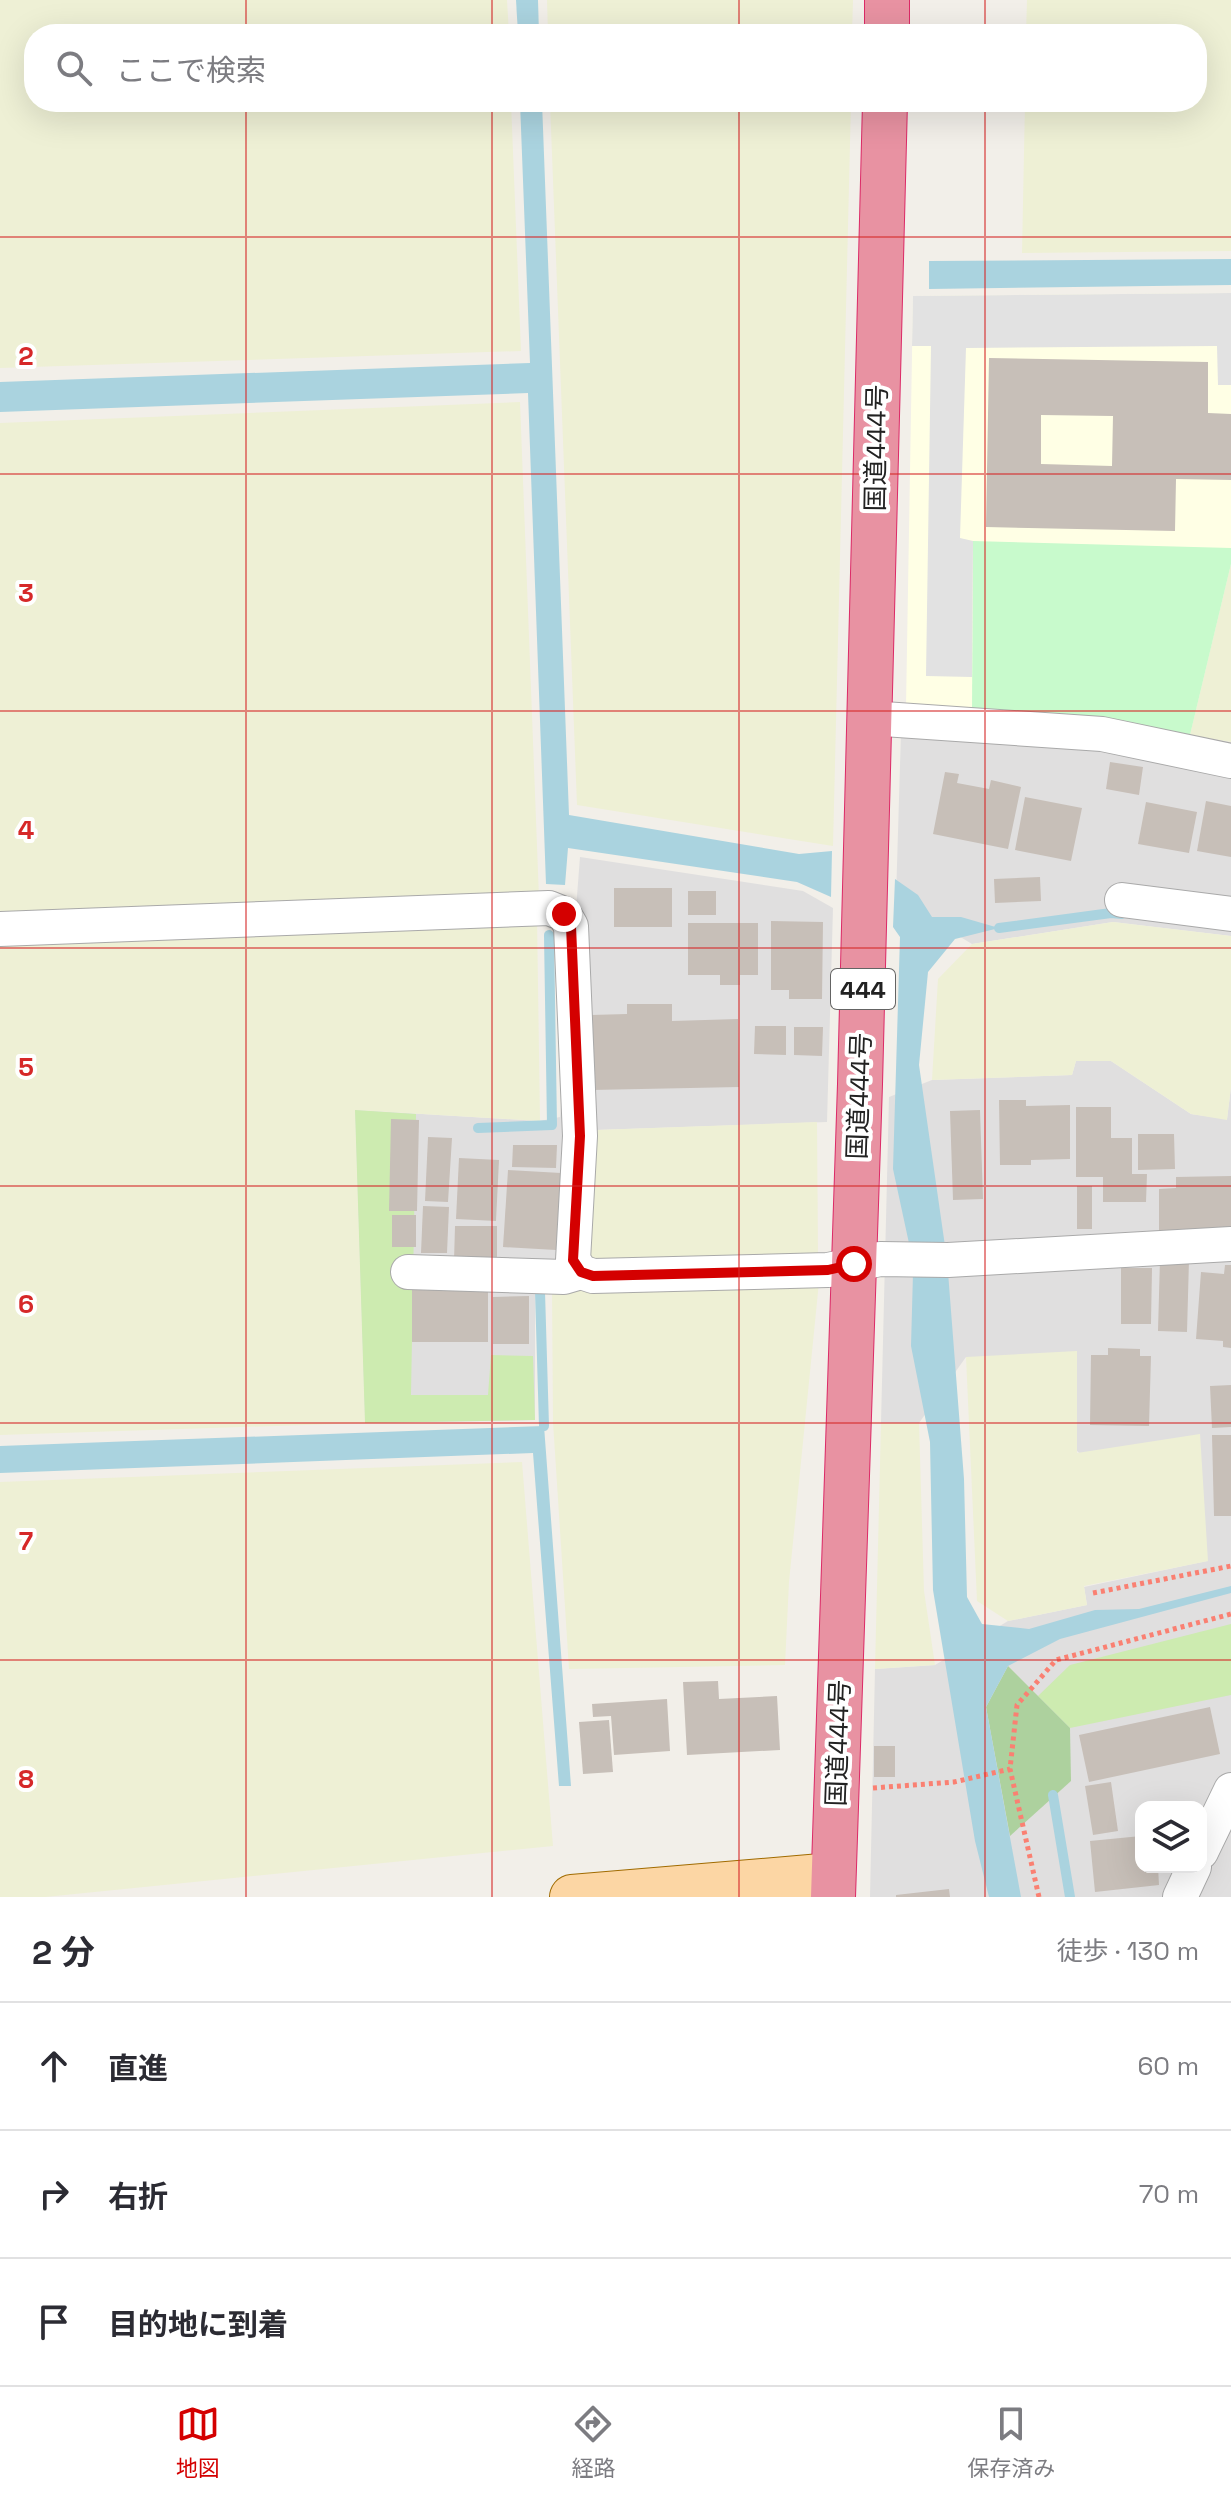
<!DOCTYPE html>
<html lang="ja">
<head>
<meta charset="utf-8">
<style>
	body { margin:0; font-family:"Space Grotesk","Noto Sans JP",sans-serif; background:#f7f7f7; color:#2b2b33 }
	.controls { position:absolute; right:24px; bottom:24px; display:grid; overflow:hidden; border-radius:16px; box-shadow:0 8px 32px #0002 }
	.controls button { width:72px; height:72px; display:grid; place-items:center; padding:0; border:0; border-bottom:2px solid #e1e1e2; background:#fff; color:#2b2b33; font:40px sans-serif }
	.stop { position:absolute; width:24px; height:24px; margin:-18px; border:6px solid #d40000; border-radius:50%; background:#fff }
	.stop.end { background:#d40000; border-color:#fff; box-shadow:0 2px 8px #0008 }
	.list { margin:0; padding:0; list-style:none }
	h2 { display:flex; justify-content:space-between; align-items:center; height:104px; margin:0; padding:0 32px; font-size:34px }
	h2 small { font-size:26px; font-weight:400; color:#7c7c81 }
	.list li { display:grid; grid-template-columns:52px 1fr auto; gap:24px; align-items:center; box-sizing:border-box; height:128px; padding:0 32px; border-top:2px solid #e1e1e2 }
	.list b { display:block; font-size:30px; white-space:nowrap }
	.list em { font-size:26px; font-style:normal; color:#7c7c81 }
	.icon { flex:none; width:44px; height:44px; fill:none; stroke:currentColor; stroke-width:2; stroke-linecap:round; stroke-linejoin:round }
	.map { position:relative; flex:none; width:1231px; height:1897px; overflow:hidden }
	.search { position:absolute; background:#fff; box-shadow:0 8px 32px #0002; left:24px; right:24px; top:24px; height:88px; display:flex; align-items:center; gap:20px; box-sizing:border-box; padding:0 28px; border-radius:32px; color:#7c7c81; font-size:30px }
	.sheet { height:488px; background:#fff }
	nav { display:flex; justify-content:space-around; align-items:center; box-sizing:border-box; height:112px; border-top:2px solid #e1e1e2; background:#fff; font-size:22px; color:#7c7c81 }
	nav a { display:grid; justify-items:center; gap:4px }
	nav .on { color:#d40000 }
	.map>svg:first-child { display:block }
</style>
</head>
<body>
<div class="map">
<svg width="1231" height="1897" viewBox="0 0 1231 1897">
	<rect width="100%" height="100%" fill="#f2efe9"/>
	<g fill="#e0dfdf" fill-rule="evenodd">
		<polygon points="901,733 1098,745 1231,768 1231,936 1113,922 972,944 896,898"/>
		<polygon points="580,857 803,891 833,908 827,1122 596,1130 588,1259 535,1293 535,1420 365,1423 355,1110 540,1121 560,1117"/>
		<path d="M 1076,1061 L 1111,1061 L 1191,1114 L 1227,1119 L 1231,1087 L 1231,1897 L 870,1897 L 875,1669 L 935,1665 L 1008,1621 L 1087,1605 L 1084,1587 L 1207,1561 L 966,1357 L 919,1423 L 881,1423 L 889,1097 L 932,1080 L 1072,1075 ZM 1141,1807 L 1201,1807 L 1201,1867 L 1141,1867 Z"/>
	</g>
	<polygon fill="#ffffe5" points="1231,293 1231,564 1190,735 906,707 913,296"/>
	<g fill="#eef0d5">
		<polygon points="0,0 507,0 509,34 34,34 34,102 511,102 521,351 0,368"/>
		<polygon points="547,0 853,0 852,34 548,34"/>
		<polygon points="1027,0 1231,0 1231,251 1022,253 1025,102 1197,102 1197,34 1026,34"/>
		<polygon points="550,102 851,102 833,846 577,805"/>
		<polygon points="520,402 539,898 0,917 0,423"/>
		<polygon points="1231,564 1231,742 1190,735"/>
		<polygon points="537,917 540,1121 355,1110 365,1423 0,1435 0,940"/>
		<polygon points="1113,922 1231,936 1231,1087 1227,1120 1191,1114 1111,1061 1076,1061 1072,1075 932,1080 938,979 972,944"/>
		<polygon points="817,1122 818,1256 588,1259 596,1130"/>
		<polygon points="819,1282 789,1582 785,1665 569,1669 553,1422 552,1291"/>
		<polygon points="1077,1351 1077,1453 1200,1434 1208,1561 1084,1586 1087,1605 1008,1621 977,1601 966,1357"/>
		<polygon points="881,1423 919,1423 924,1591 935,1665 875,1669"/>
		<polygon points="522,1462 553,1846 45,1897 0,1897 0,1482"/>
	</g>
	<g fill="#cdebb0">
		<polygon points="355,1110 416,1114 411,1395 488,1395 491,1355 533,1356 535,1420 365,1423"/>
		<polygon points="1231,1624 1231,1695 1070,1728 1038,1696 1070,1665"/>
	</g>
	<polygon fill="#add19e" points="1008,1666 1070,1728 1071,1781 1010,1836 986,1707"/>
	<polygon fill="#c8facc" points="973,541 1231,548 1231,564 1190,735 972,711"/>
	<polygon fill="#e2e2e2" points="1231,293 1231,385 1218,385 1217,346 966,348 960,538 973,541 972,677 926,676 931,346 912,346 913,296"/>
	<g fill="#aad3df">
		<polygon points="516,0 538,0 539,34 518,34"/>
		<polygon points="520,102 542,102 569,815 799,854 832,851 831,897 797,882 568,848 565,885 546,884 528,393 0,412 0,382 530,363"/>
		<polygon points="1231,259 1231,285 929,289 929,261"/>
		<polygon points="895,879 918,895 932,917 961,917 999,928 955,939 928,972 919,1065 945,1246 910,1248 893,1169 900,937 893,927"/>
		<polygon points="948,1272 964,1479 967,1597 982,1624 1029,1629 1095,1610 1139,1609 1231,1586 1231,1593 1060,1639 1008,1666 986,1707 1021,1897 989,1897 975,1841 933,1590 930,1442 911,1346 913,1273"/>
		<polygon points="544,1426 571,1786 559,1786 533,1453 0,1473 0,1446"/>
	</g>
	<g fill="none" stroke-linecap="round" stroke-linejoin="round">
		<g stroke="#aad3df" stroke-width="10">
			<polyline points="999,928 1111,913 1122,914"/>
			<polyline points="478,1128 552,1125 549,935"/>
			<polyline points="540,1292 544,1426"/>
			<polyline points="1053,1795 1070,1897"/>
		</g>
	</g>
	<g fill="#c7bfb8" fill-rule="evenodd">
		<path d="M 989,358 L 1208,362 L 1208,413 L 1231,414 L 1231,480 L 1176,479 L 1175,531 L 986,527 ZM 1041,415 L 1113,416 L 1112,466 L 1041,464 Z"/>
		<polygon points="1110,762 1143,767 1139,795 1106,789"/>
		<polygon points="945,772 959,774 957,783 989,789 991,780 1021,787 1008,849 933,834"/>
		<polygon points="1025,797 1082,808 1071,861 1015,850"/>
		<polygon points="1206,801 1231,806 1231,857 1197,851"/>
		<polygon points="1146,802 1197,812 1189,853 1138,844"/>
		<polygon points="1040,877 1041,901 995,903 994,879"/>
		<rect x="614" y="888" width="58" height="39"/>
		<rect x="688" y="891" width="28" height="24"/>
		<polygon points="771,921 823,922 822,999 789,999 789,990 771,990"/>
		<polygon points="688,923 758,923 758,975 740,975 740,985 720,985 720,975 688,975"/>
		<polygon points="627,1004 672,1004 672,1021 738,1019 739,1087 592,1090 591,1015 627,1014"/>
		<polygon points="755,1026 786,1026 786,1055 754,1054"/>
		<polygon points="794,1027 823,1027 822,1056 794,1055"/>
		<polygon points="999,1100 1026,1100 1026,1106 1070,1105 1070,1159 1031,1160 1031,1165 1000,1165"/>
		<polygon points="1076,1107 1111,1107 1111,1138 1132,1138 1132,1174 1147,1174 1146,1202 1103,1202 1103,1177 1076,1177"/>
		<polygon points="980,1110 983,1199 953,1200 950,1111"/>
		<polygon points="391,1119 419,1120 417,1211 389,1211"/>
		<polygon points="1138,1134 1174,1134 1175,1169 1138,1170"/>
		<polygon points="428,1137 452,1138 448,1202 425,1201"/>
		<polygon points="513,1145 557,1145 556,1168 512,1167"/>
		<polygon points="459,1158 499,1160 496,1221 456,1219"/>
		<polygon points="508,1170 561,1173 556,1250 503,1247"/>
		<polygon points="1231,1176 1231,1232 1159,1233 1159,1189 1176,1188 1176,1177"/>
		<rect x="1077" y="1186" width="15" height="43"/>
		<polygon points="423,1206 449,1207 447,1253 421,1253"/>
		<rect x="392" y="1215" width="24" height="32"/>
		<polygon points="455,1226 497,1226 497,1261 454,1261"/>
		<polygon points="1160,1259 1189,1260 1187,1332 1158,1331"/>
		<polygon points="1225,1265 1231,1265 1231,1348 1223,1347 1223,1341 1196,1339 1201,1272 1224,1274"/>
		<polygon points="1121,1268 1152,1268 1151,1324 1121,1324"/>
		<polygon points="412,1288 488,1289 488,1342 412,1342"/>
		<polygon points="529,1296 529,1344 493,1344 493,1297"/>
		<polygon points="1108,1348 1140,1349 1140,1356 1151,1356 1149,1426 1090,1425 1091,1355 1108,1355"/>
		<polygon points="1231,1385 1231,1427 1212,1428 1210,1386"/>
		<polygon points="1212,1435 1231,1435 1231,1516 1214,1516"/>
		<polygon points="718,1681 719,1699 777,1696 780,1750 687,1755 683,1682"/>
		<polygon points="667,1699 670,1751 614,1755 611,1716 593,1717 592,1704"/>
		<polygon points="1210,1707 1220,1754 1089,1782 1079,1735"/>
		<polygon points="609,1720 613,1772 583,1774 579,1722"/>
		<rect x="874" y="1746" width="21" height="31"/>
		<polygon points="1111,1782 1118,1831 1093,1835 1085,1786"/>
		<polygon points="1141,1836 1141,1867 1158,1867 1159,1885 1095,1892 1090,1841"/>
		<polygon points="949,1889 950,1897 896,1897 896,1895"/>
	</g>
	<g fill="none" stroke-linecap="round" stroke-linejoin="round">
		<defs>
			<g id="street">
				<polyline points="869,718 1102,734 1231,761"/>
				<polyline points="1122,900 1231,914"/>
				<polyline points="0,929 549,908 564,914 571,926 580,1136 573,1260 581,1272 593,1276 828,1270 880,1259 948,1260 1231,1244"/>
				<polyline points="408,1272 564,1277 581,1272"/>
				<polyline points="1201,1852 1231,1790"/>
				<polyline points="1180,1897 1194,1867"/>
			</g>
			<polyline id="primary" points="572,1897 833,1875"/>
			<g id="highway">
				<polyline points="887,34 887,0"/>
				<polyline points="833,1897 860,1084 885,102"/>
			</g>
		</defs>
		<use href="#street" stroke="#a9a9a9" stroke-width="36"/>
		<use href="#primary" stroke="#a06b00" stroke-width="46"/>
		<use href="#highway" stroke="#dc2a67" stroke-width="46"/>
		<g stroke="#fa8072" stroke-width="5" stroke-dasharray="4 4" stroke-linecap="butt">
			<polyline points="1093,1593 1231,1566"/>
			<polyline points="873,1788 954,1782 1010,1769"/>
			<polyline points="1039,1897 1010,1769 1017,1705 1056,1660 1231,1614"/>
		</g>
		<use href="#street" stroke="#fff" stroke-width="34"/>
		<use href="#primary" stroke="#fcd6a4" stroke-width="44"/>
		<use href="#highway" stroke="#e892a2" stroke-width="44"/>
	</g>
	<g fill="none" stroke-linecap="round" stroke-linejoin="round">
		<polyline stroke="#d40000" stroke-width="10" points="564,914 571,926 580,1136 573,1260 581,1272 593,1276 828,1270 854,1264"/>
	</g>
	<path fill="none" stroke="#d62828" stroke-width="2" stroke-opacity="0.55" d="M 246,0 L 246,34M 492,0 L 492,34M 739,0 L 739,34M 985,0 L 985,34M 246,102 L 246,1897M 492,102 L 492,1897M 739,102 L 739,1897M 985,102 L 985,1897M 0,237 L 1231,237M 0,474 L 1231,474M 0,711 L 1231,711M 0,948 L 1231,948M 0,1186 L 1231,1186M 0,1423 L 1231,1423M 0,1660 L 1231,1660"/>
	<g text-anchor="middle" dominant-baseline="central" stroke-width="8" stroke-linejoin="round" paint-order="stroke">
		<rect fill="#fff" stroke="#646464" stroke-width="2" x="831" y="969" width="64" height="40" rx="6"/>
		<g font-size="24" font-weight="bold" fill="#222">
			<text x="863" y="989">444</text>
		</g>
		<g font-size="26" fill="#222" stroke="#fff">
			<text transform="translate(876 448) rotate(-89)">国道444号</text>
			<text transform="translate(859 1096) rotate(-88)">国道444号</text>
			<text transform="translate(838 1743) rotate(-88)">国道444号</text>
		</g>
	</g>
	<g font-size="26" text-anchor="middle" font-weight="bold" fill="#d62828" stroke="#fff" stroke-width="8" stroke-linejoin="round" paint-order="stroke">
		<text x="26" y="365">2</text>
		<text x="26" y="602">3</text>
		<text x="26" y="839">4</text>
		<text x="26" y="1076">5</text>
		<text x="26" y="1313">6</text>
		<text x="26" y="1550">7</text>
		<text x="26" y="1788">8</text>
	</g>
</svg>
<div class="controls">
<button><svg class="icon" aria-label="layers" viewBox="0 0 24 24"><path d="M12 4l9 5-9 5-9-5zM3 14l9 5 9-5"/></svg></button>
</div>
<div class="stop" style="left:854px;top:1264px"></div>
<div class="stop end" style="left:564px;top:914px"></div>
<div class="search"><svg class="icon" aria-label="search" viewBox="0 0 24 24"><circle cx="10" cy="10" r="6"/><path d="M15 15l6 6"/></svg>ここで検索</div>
</div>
<section class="sheet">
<h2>2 分<small>徒歩 · 130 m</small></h2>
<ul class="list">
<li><svg class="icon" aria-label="ahead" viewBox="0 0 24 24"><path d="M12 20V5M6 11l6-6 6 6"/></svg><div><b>直進</b></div><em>60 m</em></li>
<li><svg class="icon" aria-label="right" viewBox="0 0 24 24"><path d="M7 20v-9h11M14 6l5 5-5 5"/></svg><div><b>右折</b></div><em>70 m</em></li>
<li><svg class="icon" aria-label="arrive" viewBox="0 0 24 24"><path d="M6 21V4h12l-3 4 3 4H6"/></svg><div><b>目的地に到着</b></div></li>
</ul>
</section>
<nav>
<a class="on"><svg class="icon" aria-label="map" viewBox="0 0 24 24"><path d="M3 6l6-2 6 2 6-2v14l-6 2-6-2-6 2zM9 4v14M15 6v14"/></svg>地図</a>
<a><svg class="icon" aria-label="directions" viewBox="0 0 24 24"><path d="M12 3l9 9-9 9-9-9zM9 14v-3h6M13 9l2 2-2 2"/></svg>経路</a>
<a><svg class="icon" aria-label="saved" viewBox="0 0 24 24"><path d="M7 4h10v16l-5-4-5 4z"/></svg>保存済み</a>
</nav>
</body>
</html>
